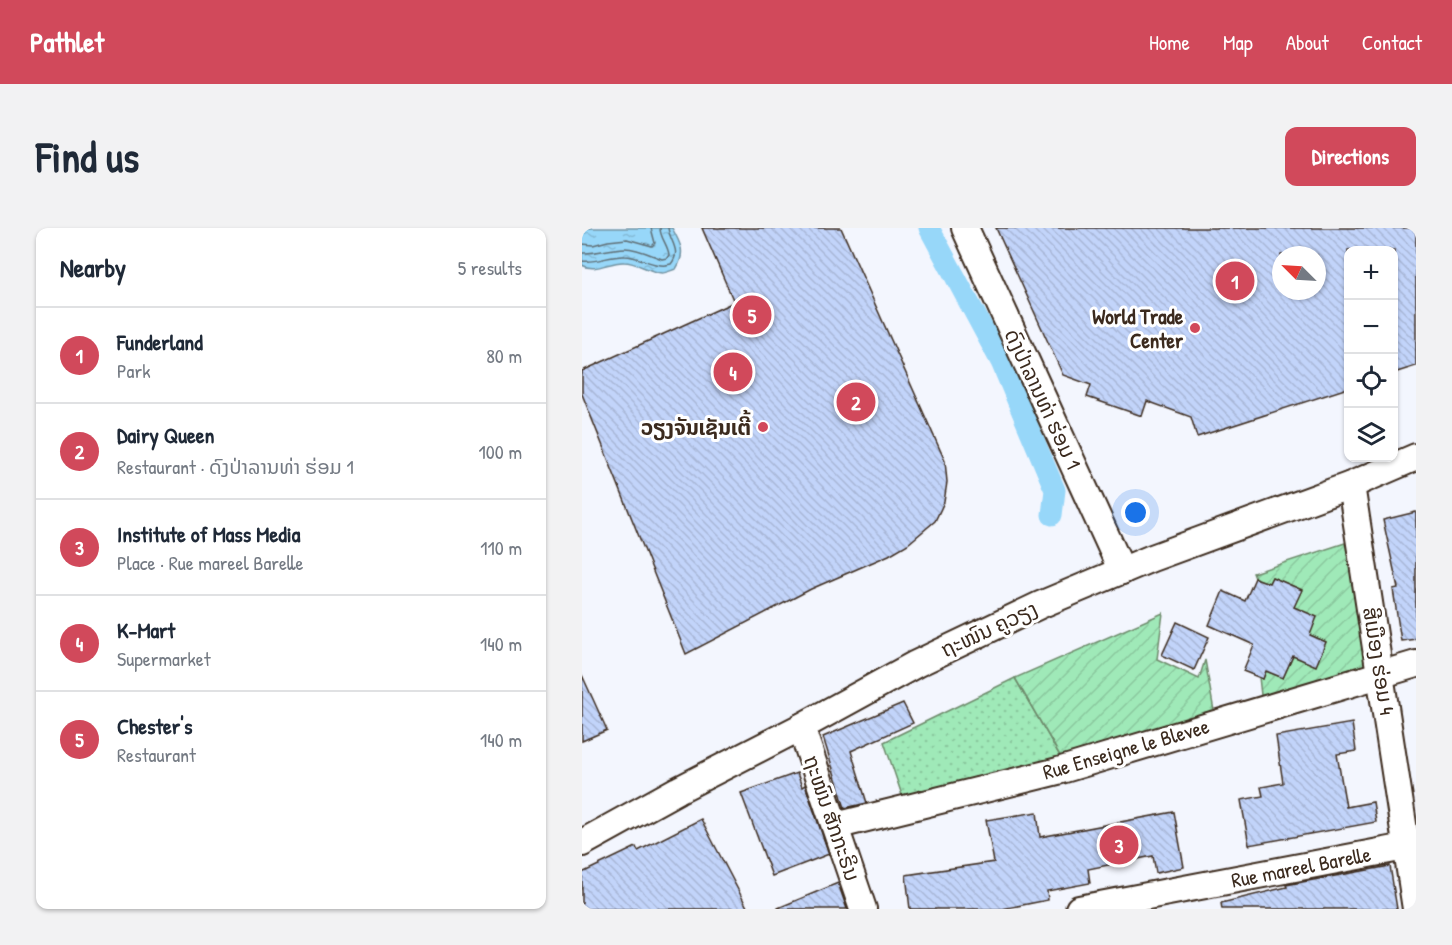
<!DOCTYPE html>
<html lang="en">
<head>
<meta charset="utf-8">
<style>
	body { margin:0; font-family:"Patrick Hand","Noto Sans Lao",sans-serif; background:#f2f2f3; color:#1f2937 }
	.controls { position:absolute; right:18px; top:18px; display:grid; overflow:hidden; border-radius:12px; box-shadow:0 2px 4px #0004 }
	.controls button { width:54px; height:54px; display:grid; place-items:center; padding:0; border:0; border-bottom:2px solid #e0e1e3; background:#fff; color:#1f2937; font:30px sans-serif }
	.compass { position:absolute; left:690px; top:18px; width:54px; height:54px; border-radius:50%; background:#fff; box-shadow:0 2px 4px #0004; rotate:294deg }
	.you { position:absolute; left:554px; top:285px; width:21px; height:21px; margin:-15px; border:4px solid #fff; border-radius:50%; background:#1a73e8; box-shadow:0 0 0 9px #1a73e833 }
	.badge { display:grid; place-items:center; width:39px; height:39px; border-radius:50%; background:#d1495b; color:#fff; font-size:20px; font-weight:700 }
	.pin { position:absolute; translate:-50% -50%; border:3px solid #fff; box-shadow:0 2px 6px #0006 }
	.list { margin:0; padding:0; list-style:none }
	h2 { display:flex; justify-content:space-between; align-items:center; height:78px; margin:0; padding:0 24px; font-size:26px }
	h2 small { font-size:20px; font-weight:400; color:#747a83 }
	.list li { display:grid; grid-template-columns:39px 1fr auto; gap:18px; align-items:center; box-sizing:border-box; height:96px; padding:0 24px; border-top:2px solid #e0e1e3 }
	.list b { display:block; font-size:22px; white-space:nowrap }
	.list p { margin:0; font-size:20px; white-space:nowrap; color:#747a83 }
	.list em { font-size:20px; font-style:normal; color:#747a83 }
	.icon { flex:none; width:33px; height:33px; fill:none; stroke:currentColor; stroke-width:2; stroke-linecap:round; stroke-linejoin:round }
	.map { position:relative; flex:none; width:834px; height:681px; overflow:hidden; border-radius:12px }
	header { display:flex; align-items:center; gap:36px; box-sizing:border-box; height:84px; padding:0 30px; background:#d1495b; color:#fff }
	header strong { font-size:28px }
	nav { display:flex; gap:33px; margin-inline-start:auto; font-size:21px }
	.intro { display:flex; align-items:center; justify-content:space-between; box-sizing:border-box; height:144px; padding:0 36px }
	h1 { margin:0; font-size:42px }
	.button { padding:15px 27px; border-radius:12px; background:#d1495b; color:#fff; font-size:21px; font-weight:700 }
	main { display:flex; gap:36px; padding:0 36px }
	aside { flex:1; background:#fff; border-radius:12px; box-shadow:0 2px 4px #0004 }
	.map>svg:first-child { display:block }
</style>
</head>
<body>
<header>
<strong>Pathlet</strong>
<nav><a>Home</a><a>Map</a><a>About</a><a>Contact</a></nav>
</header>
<div class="intro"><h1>Find us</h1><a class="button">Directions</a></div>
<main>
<aside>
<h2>Nearby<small>5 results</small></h2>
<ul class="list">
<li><span class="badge">1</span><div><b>Funderland</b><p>Park</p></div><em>80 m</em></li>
<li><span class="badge">2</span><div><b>Dairy Queen</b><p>Restaurant · ດົງປ່າລານທ່າ ຮ່ອມ 1</p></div><em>100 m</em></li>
<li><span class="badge">3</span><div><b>Institute of Mass Media</b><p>Place · Rue mareel Barelle</p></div><em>110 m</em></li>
<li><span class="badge">4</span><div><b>K-Mart</b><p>Supermarket</p></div><em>140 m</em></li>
<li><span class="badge">5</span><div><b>Chester's</b><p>Restaurant</p></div><em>140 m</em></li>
</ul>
</aside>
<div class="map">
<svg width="834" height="681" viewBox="0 0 834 681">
	<defs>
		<pattern id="grass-dots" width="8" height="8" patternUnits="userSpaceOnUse" patternTransform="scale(1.5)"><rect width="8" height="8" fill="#9fe9b8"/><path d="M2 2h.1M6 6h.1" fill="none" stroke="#8ac89e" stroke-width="1.8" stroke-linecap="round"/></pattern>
		<pattern id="garden-furrows" width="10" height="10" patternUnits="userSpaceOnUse" patternTransform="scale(1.5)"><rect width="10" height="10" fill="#9fe9b8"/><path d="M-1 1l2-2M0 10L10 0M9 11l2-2" fill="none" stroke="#8ac89e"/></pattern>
		<pattern id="water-ripples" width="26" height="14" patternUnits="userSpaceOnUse" patternTransform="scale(1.5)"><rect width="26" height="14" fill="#97d7f9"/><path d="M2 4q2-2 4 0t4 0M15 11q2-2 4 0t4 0" fill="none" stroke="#83b9d5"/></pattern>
		<pattern id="building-back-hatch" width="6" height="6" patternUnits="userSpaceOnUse" patternTransform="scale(1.5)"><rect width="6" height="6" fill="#c2d4fa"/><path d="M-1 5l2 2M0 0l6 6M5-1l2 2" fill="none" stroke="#a8b6d6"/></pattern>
	</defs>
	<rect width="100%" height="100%" fill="#f3f6fe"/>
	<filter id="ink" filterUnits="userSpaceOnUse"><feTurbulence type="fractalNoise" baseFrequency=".0167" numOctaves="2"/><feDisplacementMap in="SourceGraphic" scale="12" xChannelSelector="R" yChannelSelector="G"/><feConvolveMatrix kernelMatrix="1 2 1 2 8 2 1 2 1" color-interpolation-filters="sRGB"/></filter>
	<g filter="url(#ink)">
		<polygon fill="url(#grass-dots)" stroke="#6d8a6b" stroke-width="1.5" points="433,450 481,533 323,576 302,514"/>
		<g fill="url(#garden-furrows)" stroke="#6d8a6b" stroke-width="1.5">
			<polygon points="763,315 792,439 680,476 677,449 681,451 684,443 701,450 711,428 734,437 744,414 728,407 712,379 719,362 690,349 687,355 673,350 671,345"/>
			<polygon points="581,385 575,431 617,451 623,432 632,483 481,533 433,450"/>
		</g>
		<path fill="url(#water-ripples)" stroke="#7292a1" stroke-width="1.5" d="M 0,0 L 90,0 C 99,16 104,25 94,41 C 90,42 84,45 80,45 C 67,44 55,34 42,34 C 28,33 13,45 0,37 Z"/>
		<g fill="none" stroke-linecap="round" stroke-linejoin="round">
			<g stroke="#606f76" stroke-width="1.5">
				<polyline points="0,16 11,17 26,13 45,11 70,18 73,15 69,0"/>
				<path d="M 0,25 C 15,26 28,20 43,20 C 55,20 69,27 80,31 L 85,30 L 87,27 C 86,17 78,10 78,0"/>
				<path d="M 0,33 C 15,35 28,27 43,28 C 59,28 73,41 89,36 C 100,23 88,14 86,0"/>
			</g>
			<polyline stroke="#97d7f9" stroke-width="21" points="347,0 419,134 473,262 470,287"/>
		</g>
		<g fill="url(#building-back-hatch)" stroke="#3b2a1e" stroke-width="1.5" fill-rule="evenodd">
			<polygon points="120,0 259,0 363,233 365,254 362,274 353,293 326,316 307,327 229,361 104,426 0,166 0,143 152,74"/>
			<path d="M 414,0 L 834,0 L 834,138 L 812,145 L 812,22 L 766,22 L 766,160 L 615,209 L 609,189 L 565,173 L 560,188 L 505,169 L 509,157 L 481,147 ZM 699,27 L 735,27 L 735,63 L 699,63 Z"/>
			<polygon points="834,284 834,411 819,413 811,361 816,360 801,292"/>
			<polygon points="690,349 720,362 712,379 735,389 728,407 744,414 734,438 711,428 701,450 684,443 681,451 661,443 672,417 627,397 641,363 663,373 673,350 687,355"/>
			<polygon points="595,394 627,409 612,442 580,427"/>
			<polygon points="0,447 25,502 0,513"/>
			<polygon points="321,475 331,495 269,523 285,575 263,580 241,509"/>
			<polygon points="770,495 774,523 755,526 764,579 791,574 794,594 667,617 659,572 681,568 679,559 701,555 694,508"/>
			<polygon points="215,545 220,559 223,557 247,626 190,648 159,565"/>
			<polygon points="455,584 458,609 592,584 602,639 574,645 571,628 506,641 508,655 465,663 466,672 420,681 328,681 324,647 412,634 404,592"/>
			<polygon points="119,591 166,681 0,681 0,645 54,619 56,623"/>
			<polygon points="808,638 815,681 640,681 639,675 705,659 704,657"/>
			<polygon points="256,655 265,681 196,681 196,680"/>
		</g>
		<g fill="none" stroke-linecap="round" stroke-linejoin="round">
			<defs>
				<g id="minor">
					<polyline points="383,0 540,343"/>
					<polyline points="769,257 834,681"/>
					<polyline points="219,499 281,681"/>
					<polyline points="253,598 476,543 834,436"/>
					<polyline points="0,615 96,562 219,499 334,436 458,377 570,330 769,257 834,229"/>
					<polyline points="497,681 834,617"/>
				</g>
			</defs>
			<use href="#minor" stroke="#3b2a1e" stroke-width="30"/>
			<use href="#minor" stroke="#fff" stroke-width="26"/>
		</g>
	</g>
	<g fill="#d1495b" stroke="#fff" stroke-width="2">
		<circle cx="613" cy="100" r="6"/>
		<circle cx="181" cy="199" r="6"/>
	</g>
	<g text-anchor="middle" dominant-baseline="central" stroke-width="6" stroke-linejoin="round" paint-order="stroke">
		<g font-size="21" font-weight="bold" fill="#3b2a1e" stroke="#fff" text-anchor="end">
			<text x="601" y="88">World Trade<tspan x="601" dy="24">Center</tspan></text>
			<text x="169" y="199">ວຽງຈັນເຊັນເຕີ້</text>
		</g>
		<g font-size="21" fill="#3b2a1e" stroke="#fff">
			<text transform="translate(461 171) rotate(65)">ດົງປ່າລານທ່າ ຮ່ອມ 1</text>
			<text transform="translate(407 401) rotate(-25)">ຖະໜົນ ຄູວຽງ</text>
			<text transform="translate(797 433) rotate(81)">ສີເມືອງ ຮ່ອມ 4</text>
			<text transform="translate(544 521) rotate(-16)">Rue Enseigne le Blevee</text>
			<text transform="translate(250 590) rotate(71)">ຖະໜົນ ສັກກະຣິນ</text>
			<text transform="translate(719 639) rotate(-11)">Rue mareel Barelle</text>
		</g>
	</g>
</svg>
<div class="controls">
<button>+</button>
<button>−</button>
<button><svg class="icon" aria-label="locate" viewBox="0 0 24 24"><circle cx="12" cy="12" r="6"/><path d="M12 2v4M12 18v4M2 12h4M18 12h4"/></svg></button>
<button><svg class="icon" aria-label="layers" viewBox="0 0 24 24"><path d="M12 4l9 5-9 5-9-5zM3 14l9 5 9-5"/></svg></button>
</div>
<svg class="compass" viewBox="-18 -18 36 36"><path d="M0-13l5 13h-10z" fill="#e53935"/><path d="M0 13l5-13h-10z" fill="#747a83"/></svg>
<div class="you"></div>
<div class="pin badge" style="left:653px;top:53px">1</div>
<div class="pin badge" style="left:274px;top:174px">2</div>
<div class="pin badge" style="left:537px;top:617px">3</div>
<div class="pin badge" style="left:151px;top:144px">4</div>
<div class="pin badge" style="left:170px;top:87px">5</div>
</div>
</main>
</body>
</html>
